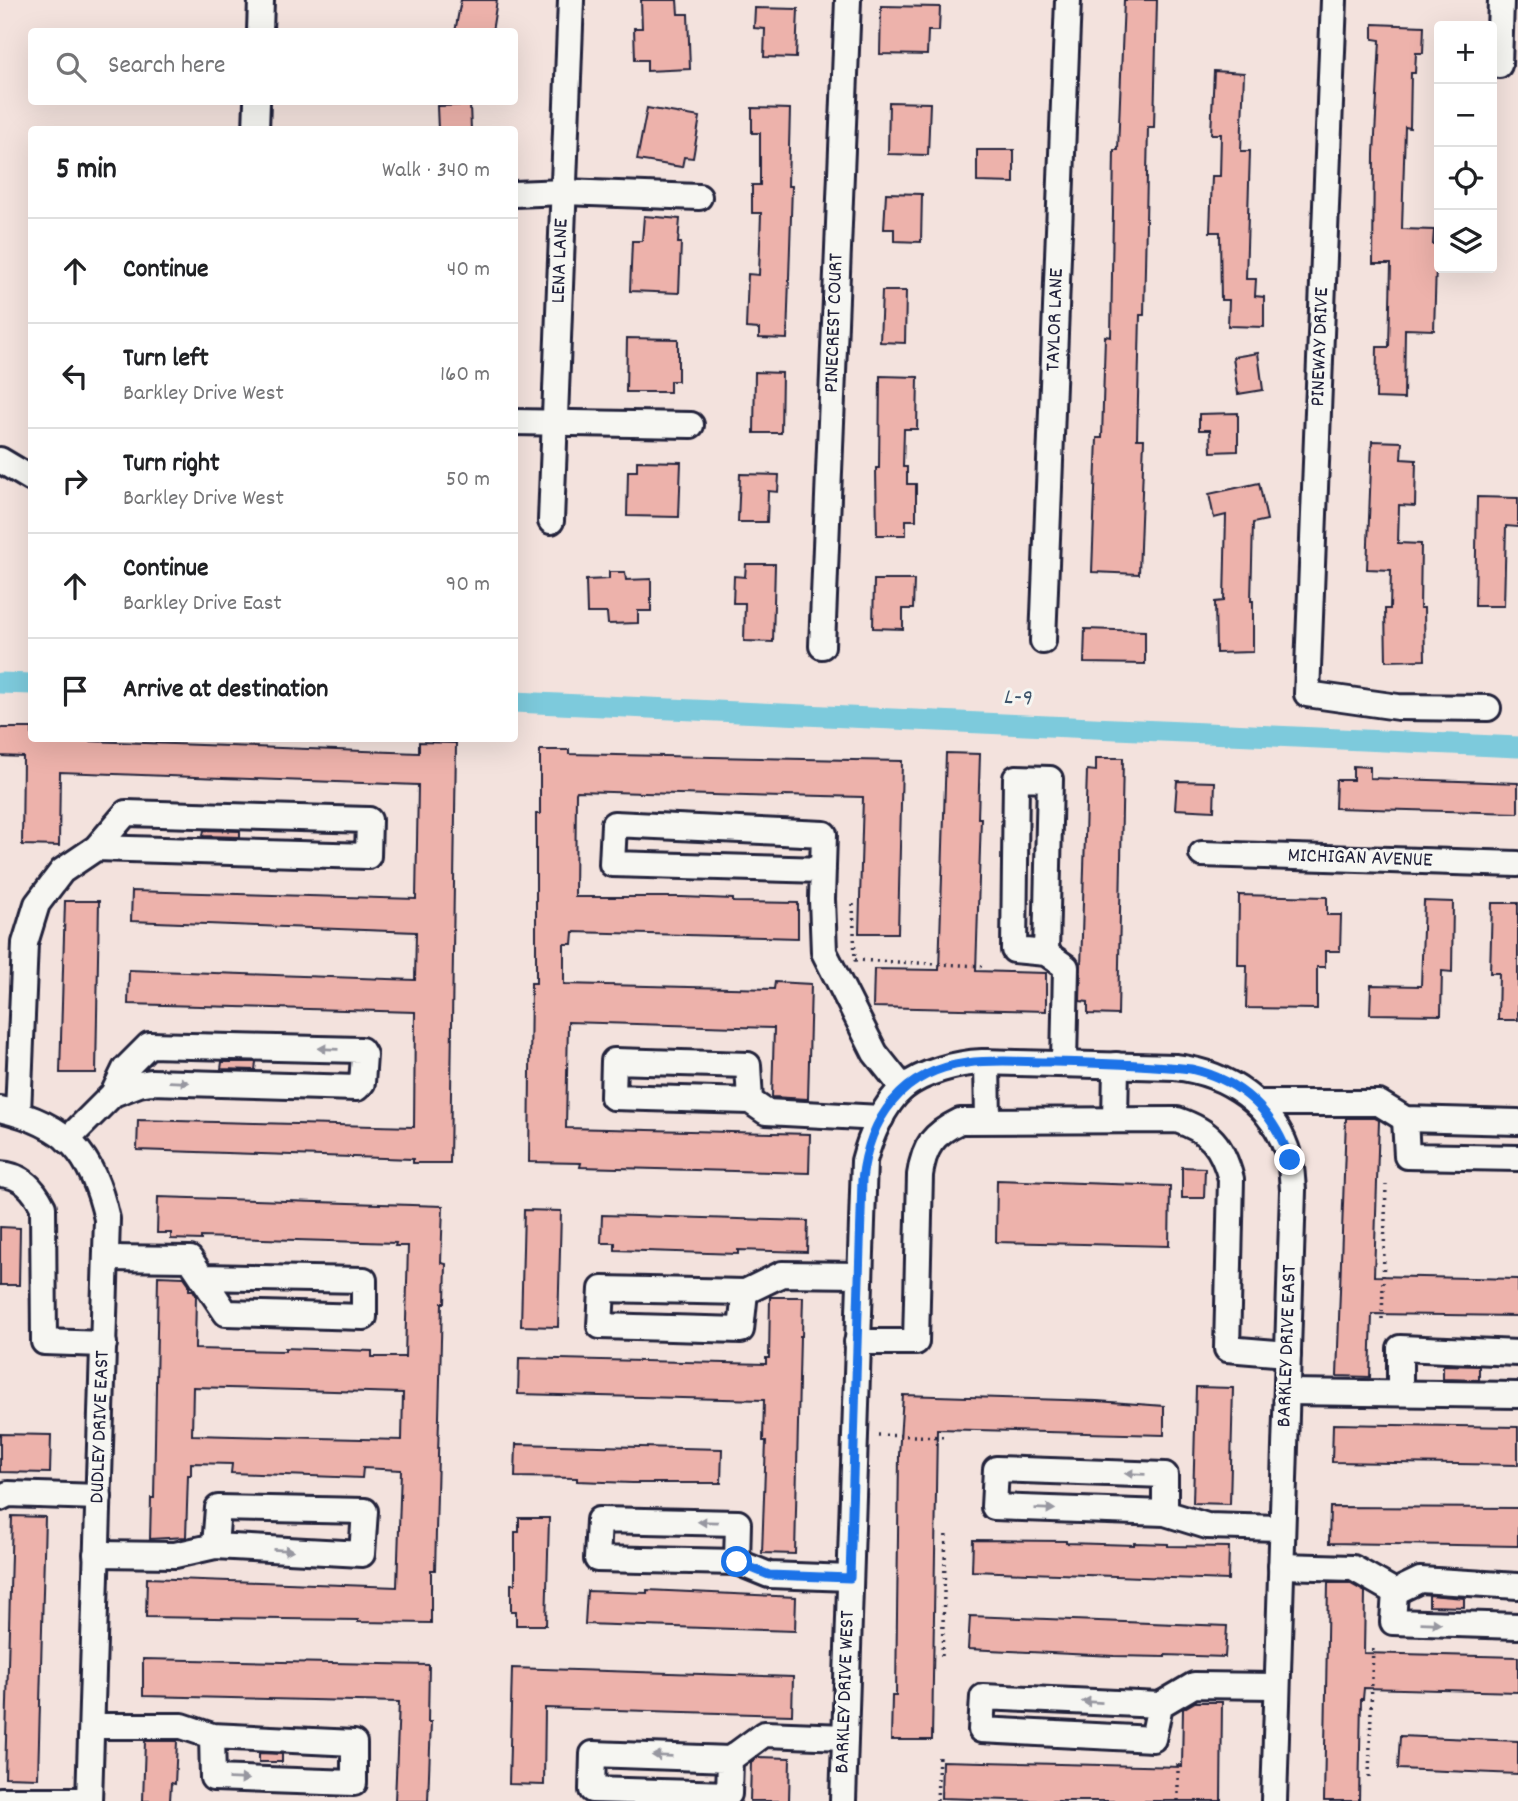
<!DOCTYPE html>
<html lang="en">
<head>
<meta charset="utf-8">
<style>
	body { margin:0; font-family:Dekko,sans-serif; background:#f6f6f6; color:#202124 }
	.controls { position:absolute; right:21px; top:21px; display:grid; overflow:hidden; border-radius:7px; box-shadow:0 7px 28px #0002 }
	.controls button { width:63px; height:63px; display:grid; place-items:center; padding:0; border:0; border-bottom:2px solid #e0e0e0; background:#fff; color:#202124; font:35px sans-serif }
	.stop { position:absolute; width:21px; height:21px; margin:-16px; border:5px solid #1a73e8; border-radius:50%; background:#fff }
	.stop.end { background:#1a73e8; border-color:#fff; box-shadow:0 2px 7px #0008 }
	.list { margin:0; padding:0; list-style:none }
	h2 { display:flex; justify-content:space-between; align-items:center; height:91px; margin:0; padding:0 28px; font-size:30px }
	h2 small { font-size:23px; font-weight:400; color:#757577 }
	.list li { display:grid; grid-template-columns:46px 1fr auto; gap:21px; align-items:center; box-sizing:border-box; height:105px; padding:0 28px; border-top:2px solid #e0e0e0 }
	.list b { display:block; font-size:26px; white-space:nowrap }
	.list p { margin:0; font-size:23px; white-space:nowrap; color:#757577 }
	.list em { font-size:23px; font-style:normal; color:#757577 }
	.icon { flex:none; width:38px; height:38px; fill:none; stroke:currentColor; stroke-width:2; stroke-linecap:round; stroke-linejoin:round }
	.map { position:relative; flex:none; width:1518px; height:1801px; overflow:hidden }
	.search { position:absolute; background:#fff; box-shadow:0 7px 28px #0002; left:28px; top:28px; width:490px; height:77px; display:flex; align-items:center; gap:18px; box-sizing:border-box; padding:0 24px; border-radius:7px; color:#757577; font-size:26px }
	.panel { position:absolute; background:#fff; box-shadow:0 7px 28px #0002; left:28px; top:126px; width:490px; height:616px; border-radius:7px }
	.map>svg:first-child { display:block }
</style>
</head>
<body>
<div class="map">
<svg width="1518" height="1801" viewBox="0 0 1518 1801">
	<rect width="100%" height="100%" fill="#f3e2dd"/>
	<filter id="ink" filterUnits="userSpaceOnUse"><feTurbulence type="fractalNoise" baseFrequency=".0143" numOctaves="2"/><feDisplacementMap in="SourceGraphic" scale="14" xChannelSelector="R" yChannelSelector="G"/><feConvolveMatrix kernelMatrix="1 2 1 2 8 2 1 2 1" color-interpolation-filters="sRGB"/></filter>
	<g filter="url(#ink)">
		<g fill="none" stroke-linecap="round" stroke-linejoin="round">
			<g stroke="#7dcadc" stroke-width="21">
				<polyline points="0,683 32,684"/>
				<polyline points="514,702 1518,747"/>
			</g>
		</g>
		<g fill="#edb2ab" stroke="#22223b" stroke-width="2" fill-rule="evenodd">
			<polygon points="461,0 497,0 492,32 455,32"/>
			<polygon points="641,0 677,0 678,14 688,14 690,69 647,71 647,60 635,60 634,28 642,28"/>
			<polygon points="1124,0 1157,0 1154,127 1148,127 1144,315 1140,315 1137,439 1144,439 1139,574 1092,572 1097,438 1102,438 1105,336 1111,337 1114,150 1118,150"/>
			<polygon points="881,6 940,7 939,31 928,31 927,55 880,54"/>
			<polygon points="755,8 798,9 796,58 764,57 765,29 754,28"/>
			<polygon points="1373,24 1424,26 1423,53 1416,53 1415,73 1411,73 1410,128 1405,127 1402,229 1434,230 1433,244 1439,244 1439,265 1436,265 1434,330 1405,329 1404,399 1376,398 1377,347 1389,347 1391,264 1373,264 1374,154 1380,40 1373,39"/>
			<polygon points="1214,71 1244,73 1241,151 1250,151 1246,279 1256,279 1255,296 1264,297 1264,327 1228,326 1229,300 1221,300 1220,232 1210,232 1212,176 1220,176 1221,134 1211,134"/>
			<polygon points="889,102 930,103 928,155 888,154"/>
			<polygon points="470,105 471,130 438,130 437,106"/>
			<polygon points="647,108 700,117 693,158 684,157 682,167 637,160"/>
			<polygon points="752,108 790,109 788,186 792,186 787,339 759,338 759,329 746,328 748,274 759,275 761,213 752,213 752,185 760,185 760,133 752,133"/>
			<polygon points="977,150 1014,150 1014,183 977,182"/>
			<polygon points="886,193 922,194 921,242 894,241 894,229 884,229"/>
			<polygon points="644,216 680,219 678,243 681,243 679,293 630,291 632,241 642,241"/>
			<polygon points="882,291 906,291 905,343 880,342"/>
			<polygon points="627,338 678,339 678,381 670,381 670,392 626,392"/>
			<polygon points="1258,353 1263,390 1238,394 1233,357"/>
			<polygon points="755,372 782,373 781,433 754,433"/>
			<polygon points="880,376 918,377 917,429 904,429 903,467 907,467 907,484 916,484 916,520 906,520 906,535 877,535 876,468 879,468"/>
			<polygon points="1238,413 1238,451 1211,452 1210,430 1199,430 1199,414"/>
			<polygon points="1372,441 1402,442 1401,459 1416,460 1415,506 1399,505 1398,543 1421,544 1420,608 1424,608 1425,660 1386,661 1385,609 1390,609 1391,570 1367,569"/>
			<polygon points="637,461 681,462 679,517 627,516 628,471 637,471"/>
			<polygon points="740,474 779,475 778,492 768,491 767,522 738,522"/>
			<polygon points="1259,483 1267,520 1253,523 1251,601 1253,601 1253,652 1216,653 1215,602 1224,601 1226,515 1214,518 1209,494"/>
			<polygon points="1477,497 1518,498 1518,527 1506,526 1504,606 1475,606"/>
			<polygon points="746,564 775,564 773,642 744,641 745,603 733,603 734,576 745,577"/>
			<polygon points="609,572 625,572 626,580 651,579 651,611 638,611 638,623 608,624 607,613 587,613 586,580 609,579"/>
			<polygon points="874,580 914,580 913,609 903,609 903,629 873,628"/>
			<polygon points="1085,629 1145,631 1145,664 1084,663"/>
			<polygon points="0,728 32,728 32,738 61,738 61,740 419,753 419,742 456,743 450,1163 413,1163 413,1159 137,1150 138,1120 414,1127 415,1012 128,1004 129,970 415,980 416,932 131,921 132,891 416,899 418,785 60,772 59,846 22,845 23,757 0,756"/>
			<polygon points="540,750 569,750 569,754 902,761 898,933 859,933 863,797 784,795 783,797 577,791 576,793 575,897 682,897 733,899 733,902 798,903 798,938 573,932 572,944 564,944 564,984 774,989 775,982 811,984 808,1099 772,1097 774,1028 568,1022 566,1128 810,1134 809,1173 580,1167 581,1163 529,1162 531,983 536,983 536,814 540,814"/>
			<polygon points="946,753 980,754 978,818 981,818 976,971 1046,973 1046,1011 873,1007 874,969 939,970"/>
			<polygon points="1096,758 1123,758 1118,1015 1088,1014 1088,1002 1080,1001 1087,770 1096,771"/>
			<polygon points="1353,766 1370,767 1370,778 1518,783 1518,813 1335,808 1336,780 1353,780"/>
			<polygon points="1177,781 1215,782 1214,811 1175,809"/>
			<polygon points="204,830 240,831 240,837 203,836"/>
			<polygon points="1239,895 1327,897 1327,915 1341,915 1340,951 1325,951 1325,967 1317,967 1317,1009 1246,1008 1247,965 1238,965"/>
			<polygon points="65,901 99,901 96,1073 60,1073"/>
			<polygon points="1424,901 1453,902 1452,972 1442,971 1441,1015 1370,1014 1371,985 1421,986"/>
			<polygon points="1492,903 1518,903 1518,1020 1498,1020 1499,973 1490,973"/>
			<polygon points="222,1062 256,1062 255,1070 221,1069"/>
			<polygon points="1346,1118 1375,1118 1379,1120 1374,1276 1518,1279 1518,1316 1372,1314 1370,1377 1337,1376"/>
			<polygon points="1182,1167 1205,1168 1204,1198 1182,1198"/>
			<polygon points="997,1180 1170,1186 1169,1246 996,1242"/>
			<path d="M 158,1197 L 443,1206 L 441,1263 L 446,1264 L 445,1303 L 442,1303 L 435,1570 L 431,1570 L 431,1623 L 358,1622 L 358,1620 L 146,1617 L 147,1578 L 397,1587 L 401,1470 L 363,1468 L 362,1478 L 231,1473 L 232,1464 L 191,1463 L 191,1475 L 188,1475 L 186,1537 L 150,1539 L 151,1498 L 154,1498 L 158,1276 L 184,1277 L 189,1284 L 189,1290 L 193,1290 L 196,1295 L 195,1349 L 285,1351 L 285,1348 L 372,1351 L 372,1357 L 405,1357 L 408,1246 L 395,1246 L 396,1243 L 201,1237 L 201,1240 L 171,1239 L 171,1233 L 157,1233 ZM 193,1387 L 403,1393 L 402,1440 L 192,1435 Z"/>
			<polygon points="524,1210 561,1211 558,1327 521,1326"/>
			<polygon points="602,1215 808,1221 807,1252 738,1250 738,1254 615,1250 615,1243 601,1243"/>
			<polygon points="0,1227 20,1228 19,1285 0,1285"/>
			<polygon points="770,1297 803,1297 802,1336 800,1336 795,1554 762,1553 766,1441 763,1441 764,1400 518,1394 519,1358 766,1364 766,1358 769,1358"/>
			<polygon points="1443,1365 1479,1366 1479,1380 1443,1379"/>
			<polygon points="1196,1387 1233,1388 1230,1504 1193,1503"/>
			<polygon points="903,1395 1097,1401 1164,1406 1164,1435 937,1429 932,1740 891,1740 892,1696 896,1696 899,1455"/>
			<polygon points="1333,1424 1518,1427 1518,1465 1332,1462"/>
			<polygon points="0,1434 51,1435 50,1473 0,1472"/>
			<polygon points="516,1444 722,1449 721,1483 632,1483 577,1481 577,1478 515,1477"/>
			<polygon points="1330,1507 1518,1508 1518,1546 1329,1543"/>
			<polygon points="12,1516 45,1517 38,1778 5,1777"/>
			<polygon points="519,1518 549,1518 546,1625 516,1625 516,1611 511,1611 511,1584 515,1584 515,1532 519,1532"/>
			<polygon points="973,1540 1066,1541 1066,1543 1134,1545 1134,1543 1168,1544 1168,1546 1229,1547 1228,1580 972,1571"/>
			<polygon points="1328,1583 1349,1583 1365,1592 1364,1653 1518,1657 1518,1692 1364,1688 1363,1699 1361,1699 1359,1801 1324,1801"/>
			<polygon points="647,1590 796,1597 795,1631 585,1624 587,1591 647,1593"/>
			<polygon points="1429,1595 1464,1598 1464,1607 1429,1606"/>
			<polygon points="970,1616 1227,1626 1225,1657 1165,1655 1165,1657 1114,1656 968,1649"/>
			<polygon points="143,1659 429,1665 428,1722 431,1722 428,1801 395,1801 399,1702 143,1696"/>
			<polygon points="512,1668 793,1677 792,1715 545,1708 544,1785 509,1784"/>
			<polygon points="1195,1702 1222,1702 1221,1801 1045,1801 941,1798 942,1761 1182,1767 1183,1709"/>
			<polygon points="1400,1736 1518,1741 1518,1774 1398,1769"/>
			<polygon points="145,1741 177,1741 175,1784 171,1783 170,1801 143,1801"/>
			<polygon points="259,1753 282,1754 282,1762 259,1762"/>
			<polygon points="758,1757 790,1758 789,1801 750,1801 751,1762"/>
		</g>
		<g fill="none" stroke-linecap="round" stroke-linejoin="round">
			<defs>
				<g id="minor">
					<polyline points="1334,0 1307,694 1398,707 1488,708"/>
					<polyline points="260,32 261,0"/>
					<polyline points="1499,65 1501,0"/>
					<polyline points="256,130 257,102"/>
					<polyline points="514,194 564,192 699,197"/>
					<polyline points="514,422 691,425"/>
					<polyline points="0,460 32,479"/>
					<polyline points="551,521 571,0"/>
					<polyline points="1043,641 1068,0"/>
					<polyline points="822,646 848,0"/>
					<polyline points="1202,854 1518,864"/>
					<polyline points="823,870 612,864 614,824 824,834 822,899 824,952 875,1053 903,1088"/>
					<polyline points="1046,953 1050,779 1016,778 1014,950 1046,953 1066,967 1064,1063"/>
					<polyline points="987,1062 988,1120"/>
					<polyline points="750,1101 748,1065 614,1061 613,1097 750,1101 766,1112 881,1118"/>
					<polyline points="1257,1103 1379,1103 1405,1119 1518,1122"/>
					<path d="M 0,1109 C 67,1125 92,1152 107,1219 L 89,1801"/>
					<polyline points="18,1113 25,943 37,904 62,871 96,848 368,856 369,820 126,813 96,848"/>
					<polyline points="1405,1119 1407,1156 1518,1158"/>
					<polyline points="1115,1120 1116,1065"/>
					<polyline points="67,1140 113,1094 125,1069 149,1045 361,1050 364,1055 362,1083 357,1088 151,1082 139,1084 113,1094"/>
					<path d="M 0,1174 C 22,1175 34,1189 43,1207 L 44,1342 L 104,1344"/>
					<polyline points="106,1258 190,1259 226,1313 364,1317 364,1280 202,1277"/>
					<polyline points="745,1292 741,1330 600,1326 602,1289 745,1292 782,1274 859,1275"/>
					<path d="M 857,1342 L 916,1342 L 920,1175 C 924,1146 933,1134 960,1121 L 1177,1120 C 1210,1131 1222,1145 1231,1179 L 1227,1349 L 1288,1354"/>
					<polyline points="1287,1392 1518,1395"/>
					<polyline points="1400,1393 1400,1348 1518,1353"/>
					<polyline points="0,1498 8,1494 99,1497"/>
					<polyline points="1165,1513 1165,1475 996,1469 994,1507 1165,1513 1207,1526 1282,1528"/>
					<polyline points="96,1554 175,1555 215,1546 362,1554 365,1511 218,1508 215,1546"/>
					<polyline points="737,1562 738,1523 599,1520 597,1559 737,1562 769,1575 850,1578"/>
					<polyline points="1281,1566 1353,1568 1395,1592"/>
					<polyline points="1395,1592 1393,1622 1518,1626"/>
					<polyline points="1395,1592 1420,1580 1518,1586"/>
					<polyline points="1160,1705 1153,1739 981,1730 983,1697 1160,1705 1194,1685 1277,1686"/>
					<polyline points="92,1726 182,1726 212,1736 354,1743 354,1783 213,1778 212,1736"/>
					<polyline points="730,1759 729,1794 592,1790 593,1754 730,1759 764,1734 845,1737"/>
					<polyline points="0,1800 89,1800"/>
					<path d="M 843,1801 L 864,1161 C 870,1137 884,1104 903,1088 C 923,1072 957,1063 982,1062 L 1175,1067 C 1228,1073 1274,1104 1289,1157 C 1292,1168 1292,1179 1293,1190 L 1274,1801"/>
				</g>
			</defs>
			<use href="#minor" stroke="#22223b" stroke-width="30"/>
			<g stroke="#22223b" stroke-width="3.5" stroke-dasharray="2 5" stroke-linecap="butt">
				<polyline points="853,904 855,960 982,966"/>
				<polyline points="1382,1319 1386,1185"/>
				<polyline points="878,1435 948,1437"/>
				<polyline points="942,1656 946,1530"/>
				<polyline points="1369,1777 1373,1645"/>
				<polyline points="937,1801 939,1755"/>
				<polyline points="1178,1801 1178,1760"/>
			</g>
			<use href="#minor" stroke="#f6f6f2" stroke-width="24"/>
		</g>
		<defs><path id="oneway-solid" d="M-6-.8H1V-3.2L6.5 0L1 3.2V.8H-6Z" transform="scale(1.75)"/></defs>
		<g fill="#9797a0">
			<use href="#oneway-solid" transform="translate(328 1049) rotate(-178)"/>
			<use href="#oneway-solid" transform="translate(179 1082) rotate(2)"/>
			<use href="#oneway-solid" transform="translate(1135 1474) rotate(-178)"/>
			<use href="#oneway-solid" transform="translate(1045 1509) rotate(2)"/>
			<use href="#oneway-solid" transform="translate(708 1522) rotate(-179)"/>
			<use href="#oneway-solid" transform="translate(283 1550) rotate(3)"/>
			<use href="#oneway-solid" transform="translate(1431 1623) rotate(2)"/>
			<use href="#oneway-solid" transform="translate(1092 1702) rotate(-177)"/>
			<use href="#oneway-solid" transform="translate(662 1756) rotate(-178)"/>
			<use href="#oneway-solid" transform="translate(239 1779) rotate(2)"/>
		</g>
	</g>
	<g fill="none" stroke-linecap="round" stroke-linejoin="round" filter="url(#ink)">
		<path stroke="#1a73e8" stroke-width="9" d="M 737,1562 L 769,1575 L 850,1578 L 862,1180 C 869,1118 902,1071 967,1063 C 995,1059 1024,1062 1052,1062 C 1098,1063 1145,1064 1191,1069 C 1241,1080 1274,1112 1290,1160"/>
	</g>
	<g text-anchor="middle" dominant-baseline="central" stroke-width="6" stroke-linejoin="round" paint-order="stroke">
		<g font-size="21" fill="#22223b" stroke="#f6f6f2">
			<text transform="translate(561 261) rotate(-88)">LENA LANE</text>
			<text transform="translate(1056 320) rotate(-88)">TAYLOR LANE</text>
			<text transform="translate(835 323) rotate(-88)">PINECREST COURT</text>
			<text transform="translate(1321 347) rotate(-88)">PINEWAY DRIVE</text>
			<text transform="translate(1360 859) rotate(2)">MICHIGAN AVENUE</text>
			<text transform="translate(1288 1346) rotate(-88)">BARKLEY DRIVE EAST</text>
			<text transform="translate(101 1427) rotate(-88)">DUDLEY DRIVE EAST</text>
			<text transform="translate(846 1692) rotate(-88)">BARKLEY DRIVE WEST</text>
		</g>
		<g font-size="23" font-style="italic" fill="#3d546b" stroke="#f6f6f2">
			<text transform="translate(1017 699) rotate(3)">L-9</text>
		</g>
	</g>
</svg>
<div class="controls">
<button>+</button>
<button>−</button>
<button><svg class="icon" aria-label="locate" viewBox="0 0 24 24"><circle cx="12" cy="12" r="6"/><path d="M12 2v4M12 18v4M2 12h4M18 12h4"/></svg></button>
<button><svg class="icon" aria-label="layers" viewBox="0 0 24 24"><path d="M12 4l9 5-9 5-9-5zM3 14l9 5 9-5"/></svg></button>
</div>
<div class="stop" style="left:737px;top:1562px"></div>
<div class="stop end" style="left:1290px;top:1160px"></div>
<div class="search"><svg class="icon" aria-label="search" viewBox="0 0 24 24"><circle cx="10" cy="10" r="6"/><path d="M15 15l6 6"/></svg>Search here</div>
<section class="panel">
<h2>5 min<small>Walk · 340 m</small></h2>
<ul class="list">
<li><svg class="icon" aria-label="ahead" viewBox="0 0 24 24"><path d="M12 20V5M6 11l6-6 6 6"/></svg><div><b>Continue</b></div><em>40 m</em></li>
<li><svg class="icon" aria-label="left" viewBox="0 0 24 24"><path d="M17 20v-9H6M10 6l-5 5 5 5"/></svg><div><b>Turn left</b><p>Barkley Drive West</p></div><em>160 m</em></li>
<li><svg class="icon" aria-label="right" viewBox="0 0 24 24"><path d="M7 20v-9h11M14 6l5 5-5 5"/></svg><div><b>Turn right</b><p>Barkley Drive West</p></div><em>50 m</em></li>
<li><svg class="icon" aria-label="ahead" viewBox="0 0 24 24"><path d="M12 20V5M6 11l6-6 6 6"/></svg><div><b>Continue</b><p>Barkley Drive East</p></div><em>90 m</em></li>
<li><svg class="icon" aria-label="arrive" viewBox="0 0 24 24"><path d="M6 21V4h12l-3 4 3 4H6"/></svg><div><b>Arrive at destination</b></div></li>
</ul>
</section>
</div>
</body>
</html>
